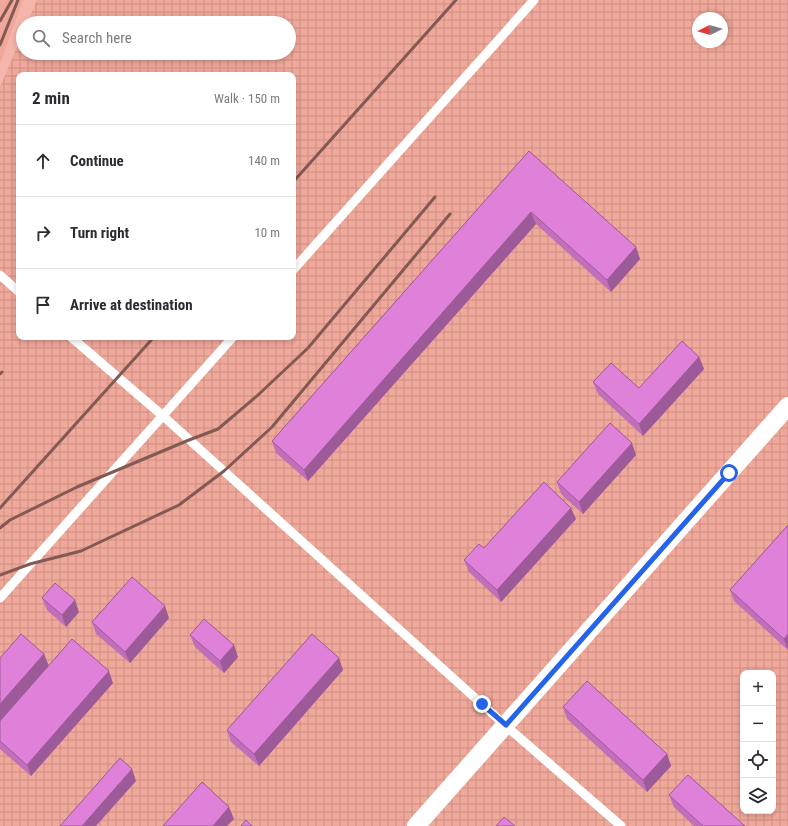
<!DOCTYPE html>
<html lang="en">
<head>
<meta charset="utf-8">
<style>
	body { margin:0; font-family:"Roboto Condensed",sans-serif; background:#f2f2f3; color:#2b2b33 }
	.controls { position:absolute; right:12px; bottom:12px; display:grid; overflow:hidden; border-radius:8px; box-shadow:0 2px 6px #0003 }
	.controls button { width:36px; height:36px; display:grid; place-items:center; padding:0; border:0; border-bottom:1px solid #e1e1e2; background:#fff; color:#2b2b33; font:20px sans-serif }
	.compass { position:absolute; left:692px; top:12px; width:36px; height:36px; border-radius:50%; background:#fff; box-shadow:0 2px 6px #0003; rotate:265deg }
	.stop { position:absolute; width:12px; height:12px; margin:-9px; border:3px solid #2563eb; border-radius:50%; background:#fff }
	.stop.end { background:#2563eb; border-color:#fff; box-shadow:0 1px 4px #0008 }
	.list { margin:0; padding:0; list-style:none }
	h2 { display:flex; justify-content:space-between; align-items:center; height:52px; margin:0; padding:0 16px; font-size:17px }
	h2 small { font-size:13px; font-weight:400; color:#7c7c81 }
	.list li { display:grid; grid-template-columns:26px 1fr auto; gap:12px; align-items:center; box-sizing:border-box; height:72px; padding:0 16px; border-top:1px solid #e1e1e2 }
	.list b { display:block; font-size:15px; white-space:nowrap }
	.list em { font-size:13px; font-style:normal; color:#7c7c81 }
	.icon { flex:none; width:22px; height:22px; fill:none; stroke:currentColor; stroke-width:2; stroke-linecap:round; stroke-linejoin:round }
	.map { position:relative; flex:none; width:788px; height:826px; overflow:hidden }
	.search { position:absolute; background:#fff; box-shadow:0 2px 6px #0003; left:16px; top:16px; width:280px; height:44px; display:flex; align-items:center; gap:10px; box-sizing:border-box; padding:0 14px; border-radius:22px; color:#7c7c81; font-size:15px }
	.panel { position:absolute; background:#fff; box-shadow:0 2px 6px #0003; left:16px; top:72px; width:280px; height:268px; border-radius:8px }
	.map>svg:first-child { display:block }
</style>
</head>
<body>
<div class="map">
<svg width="788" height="826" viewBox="0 0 788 826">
	<defs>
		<pattern id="industrial-grid" width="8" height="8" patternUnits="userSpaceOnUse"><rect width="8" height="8" fill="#f0a89b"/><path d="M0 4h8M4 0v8" fill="none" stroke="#cd8f84"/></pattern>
	</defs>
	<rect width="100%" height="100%" fill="#f6b5aa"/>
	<polygon fill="#f0a89b" points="0,0 23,0 0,64"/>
	<path fill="url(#industrial-grid)" fill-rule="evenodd" d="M 37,0 L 788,0 L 788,826 L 0,826 L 0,87 L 23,33 L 23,53 L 289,53 L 289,23 L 27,23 ZM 698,18 L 722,18 L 722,42 L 698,42 ZM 19,75 L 293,75 L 293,337 L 19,337 ZM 743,673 L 773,673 L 773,811 L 743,811 Z"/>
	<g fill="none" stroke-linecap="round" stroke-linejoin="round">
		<g stroke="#fff" stroke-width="9">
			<polyline points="293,270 534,0"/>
			<polyline points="0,275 19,292"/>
			<polyline points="71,337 163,416 505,725 621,826"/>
			<polyline points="0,598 233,337"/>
		</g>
		<polyline stroke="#fff" stroke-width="18" points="416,826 788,406"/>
		<g stroke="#835953" stroke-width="3">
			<polyline points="0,21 12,0"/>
			<polyline points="0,45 18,0"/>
			<polyline points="293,182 456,0"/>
			<polyline points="0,374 2,372"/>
			<polyline points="0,508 154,337"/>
			<polyline points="0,528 10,520 77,487 189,440 218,429 258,395 308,348 435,197"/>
			<polyline points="0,575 30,564 81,551 179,505 224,471 272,427 450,214"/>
		</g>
	</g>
	<g fill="#c16fbb">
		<polygon points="529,151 640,259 611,292 536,224 308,481 276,453 272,441"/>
		<polygon points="699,357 704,369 643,436 598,394 593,382 639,388"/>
		<polygon points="636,455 583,514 561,494 557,482"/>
		<polygon points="576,519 501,602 469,572 464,560 484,548"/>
		<polygon points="788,525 788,650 734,601 730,590"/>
		<polygon points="42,598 79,612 66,627 47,610"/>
		<polygon points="169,618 130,663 96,634 92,622"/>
		<polygon points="190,635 238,657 224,673 195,647"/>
		<polygon points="44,654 48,666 113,683 31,776 0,749 0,721"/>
		<polygon points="343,670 259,766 231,742 227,730"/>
		<polygon points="563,707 667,754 671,766 647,792 567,719"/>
		<polygon points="669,795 745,826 694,826 674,807"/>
	</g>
	<g fill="#9d5a98">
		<polygon points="531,212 536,224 308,481 304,470"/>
		<polygon points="636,247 640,259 611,292 607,280"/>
		<polygon points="699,357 704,369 643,436 639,424"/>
		<polygon points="632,443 636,455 583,514 579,502"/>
		<polygon points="571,508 576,519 501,602 497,590"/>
		<polygon points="75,600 79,612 66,627 62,615"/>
		<polygon points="165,606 169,618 130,663 125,652"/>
		<polygon points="788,634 788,650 784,639"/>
		<polygon points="234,645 238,657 224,673 220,661"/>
		<polygon points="44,654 49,666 0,721 0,704"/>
		<polygon points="339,658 343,670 259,766 254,754"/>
		<polygon points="109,671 113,683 31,776 27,765"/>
		<polygon points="667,754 671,766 647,792 643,780"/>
		<polygon points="132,769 136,781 96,826 82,826"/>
		<polygon points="229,807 234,819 227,826 213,826"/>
	</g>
	<g fill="#e081d9" stroke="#9d5a98">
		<polygon points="529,151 636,247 607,280 531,212 304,470 272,441"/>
		<polygon points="682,341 699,357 639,424 593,382 611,363 639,388"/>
		<polygon points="610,423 632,443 579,502 557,482"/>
		<polygon points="544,482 571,508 497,590 464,560 479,544 484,548"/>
		<polygon points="788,525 788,634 784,639 730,590"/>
		<polygon points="132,577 165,606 125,652 92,622"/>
		<polygon points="55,583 75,600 62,615 42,598"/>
		<polygon points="204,619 234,645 220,661 190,635"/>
		<polygon points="21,634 44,654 0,704 0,658"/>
		<polygon points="312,634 339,658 254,754 227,730"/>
		<polygon points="72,639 109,671 27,765 0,741 0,721"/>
		<polygon points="587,681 667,754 643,780 563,707"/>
		<polygon points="120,758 132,769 82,826 60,826"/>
		<polygon points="688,775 745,826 703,826 669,795"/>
		<polygon points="202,782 229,807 213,826 163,826"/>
		<polygon points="504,817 515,826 496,826"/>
		<polygon points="246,820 252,826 241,826"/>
	</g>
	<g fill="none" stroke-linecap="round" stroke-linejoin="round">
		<polyline stroke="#2563eb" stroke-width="5" points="482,704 506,725 729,473"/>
	</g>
</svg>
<div class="controls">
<button>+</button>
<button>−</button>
<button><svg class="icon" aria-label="locate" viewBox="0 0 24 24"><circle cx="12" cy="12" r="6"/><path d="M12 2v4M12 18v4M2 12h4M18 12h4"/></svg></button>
<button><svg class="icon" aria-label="layers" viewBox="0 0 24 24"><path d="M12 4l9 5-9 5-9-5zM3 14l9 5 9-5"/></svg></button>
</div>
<svg class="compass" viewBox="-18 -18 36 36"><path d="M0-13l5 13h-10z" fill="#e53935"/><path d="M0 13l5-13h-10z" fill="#7c7c81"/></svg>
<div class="stop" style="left:729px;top:473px"></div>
<div class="stop end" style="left:482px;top:704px"></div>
<div class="search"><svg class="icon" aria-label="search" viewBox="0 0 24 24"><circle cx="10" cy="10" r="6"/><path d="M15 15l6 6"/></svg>Search here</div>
<section class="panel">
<h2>2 min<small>Walk · 150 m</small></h2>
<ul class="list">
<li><svg class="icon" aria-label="ahead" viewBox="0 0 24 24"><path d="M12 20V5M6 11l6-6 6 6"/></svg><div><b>Continue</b></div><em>140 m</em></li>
<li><svg class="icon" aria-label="right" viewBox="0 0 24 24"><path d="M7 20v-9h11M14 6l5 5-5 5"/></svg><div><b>Turn right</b></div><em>10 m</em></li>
<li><svg class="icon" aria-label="arrive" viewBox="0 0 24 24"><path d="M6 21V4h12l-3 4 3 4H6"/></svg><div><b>Arrive at destination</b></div></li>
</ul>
</section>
</div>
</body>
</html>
